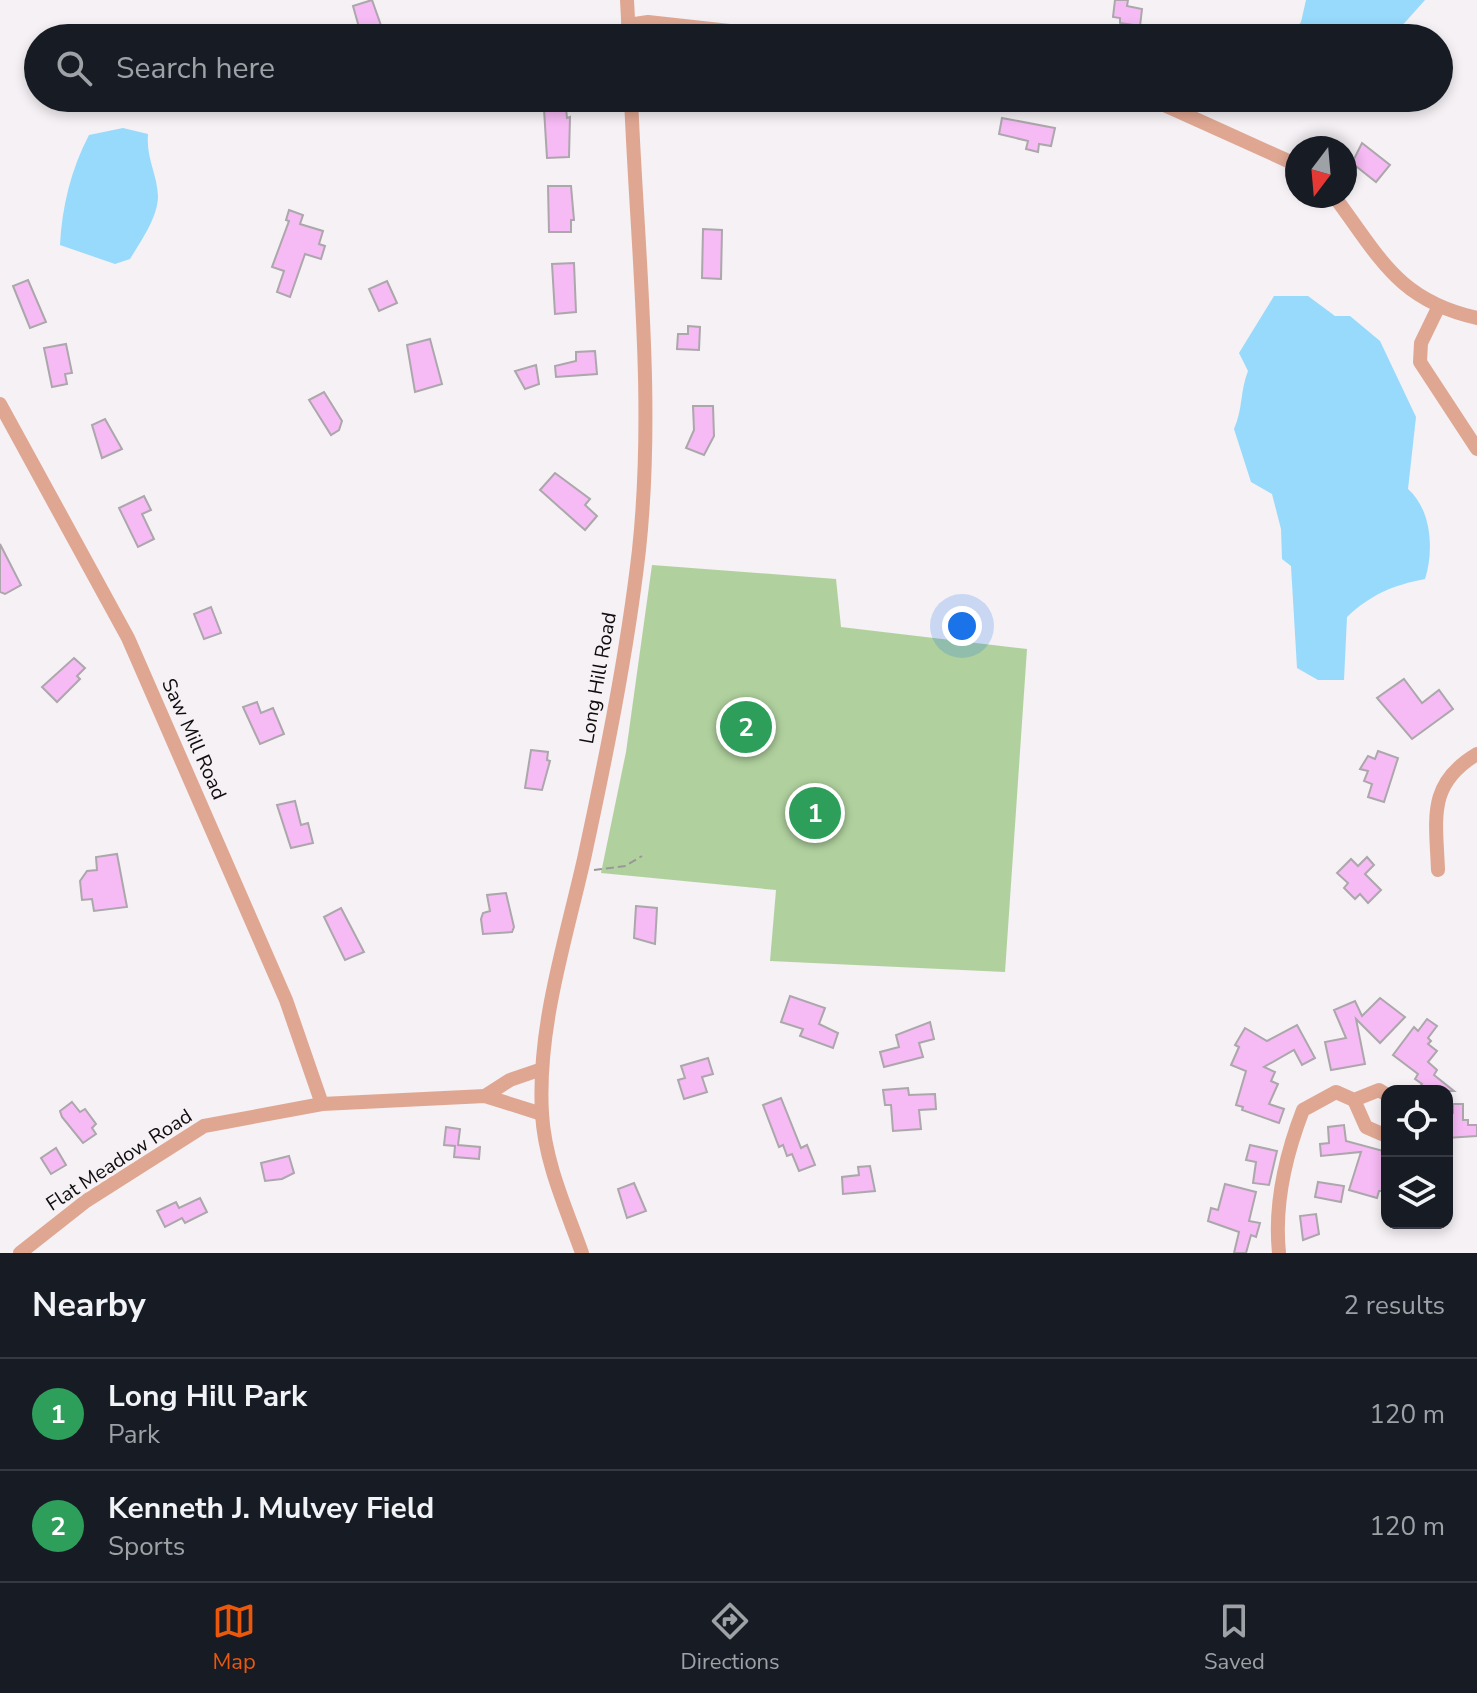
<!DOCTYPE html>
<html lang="en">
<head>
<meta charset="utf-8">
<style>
	body { margin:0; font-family:"Nunito Sans",sans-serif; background:#20242c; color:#f1f3f6 }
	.controls { position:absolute; right:24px; bottom:24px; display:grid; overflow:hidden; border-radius:16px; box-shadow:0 4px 12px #0003 }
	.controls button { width:72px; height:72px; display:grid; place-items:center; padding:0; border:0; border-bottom:2px solid #363941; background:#171b24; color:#f1f3f6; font:40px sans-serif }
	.compass { position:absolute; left:1285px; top:136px; width:72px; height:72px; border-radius:50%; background:#171b24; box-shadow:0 4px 12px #0003; rotate:196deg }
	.you { position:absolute; left:962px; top:626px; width:28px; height:28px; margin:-20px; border:6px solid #fff; border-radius:50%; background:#1a73e8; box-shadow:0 0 0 12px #1a73e833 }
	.badge { display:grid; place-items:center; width:52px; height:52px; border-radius:50%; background:#ea580c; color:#fff; font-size:26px; font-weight:700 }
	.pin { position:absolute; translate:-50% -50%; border:4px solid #fff; box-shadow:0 2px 8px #0006 }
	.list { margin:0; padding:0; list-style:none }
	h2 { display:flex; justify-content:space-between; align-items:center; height:104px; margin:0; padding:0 32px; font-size:34px }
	h2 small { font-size:26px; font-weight:400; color:#9ea1a6 }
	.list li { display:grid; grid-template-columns:52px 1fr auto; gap:24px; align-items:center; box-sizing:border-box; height:112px; padding:0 32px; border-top:2px solid #363941 }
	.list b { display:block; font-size:30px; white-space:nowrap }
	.list p { margin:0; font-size:26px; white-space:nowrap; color:#9ea1a6 }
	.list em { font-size:26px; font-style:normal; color:#9ea1a6 }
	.icon { flex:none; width:44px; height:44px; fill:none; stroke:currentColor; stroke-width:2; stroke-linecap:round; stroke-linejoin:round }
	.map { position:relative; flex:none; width:1477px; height:1253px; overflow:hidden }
	.search { position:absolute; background:#171b24; box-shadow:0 4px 12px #0003; left:24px; right:24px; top:24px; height:88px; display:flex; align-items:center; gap:20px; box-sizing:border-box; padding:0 28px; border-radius:44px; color:#9ea1a6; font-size:30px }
	.sheet { height:328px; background:#171b24 }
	nav { display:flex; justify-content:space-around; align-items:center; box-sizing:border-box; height:112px; border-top:2px solid #363941; background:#171b24; font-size:22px; color:#9ea1a6 }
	nav a { display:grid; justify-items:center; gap:4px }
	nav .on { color:#ea580c }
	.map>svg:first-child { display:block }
</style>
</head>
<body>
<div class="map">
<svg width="1477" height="1253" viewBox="0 0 1477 1253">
	<rect width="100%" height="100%" fill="#f5f1f5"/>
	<polygon fill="#b0d19e" points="652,565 836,579 841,627 1027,649 1005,972 770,961 776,890 601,873 626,752"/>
	<g fill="#97dafb">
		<polygon points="1306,0 1425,0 1391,38 1289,38 1301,22"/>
		<path d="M 123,128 L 148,134 C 146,159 157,173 158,196 C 158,217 141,241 130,259 L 115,264 L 60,245 C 62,207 71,169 89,135 Z"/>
		<path d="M 1274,296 L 1308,296 L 1335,316 L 1350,316 L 1380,341 L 1416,417 L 1408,489 C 1432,510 1434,551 1425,579 C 1393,585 1370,595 1347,617 L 1344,680 L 1318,680 L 1297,668 L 1291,566 L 1282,559 L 1281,529 L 1272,494 L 1251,482 L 1234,429 C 1243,409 1240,391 1248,371 L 1239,353 Z"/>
	</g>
	<g fill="#f6baf4" stroke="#aba7ab" stroke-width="2">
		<polygon points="372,0 384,34 382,38 362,38 353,6"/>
		<polygon points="1115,0 1128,0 1127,6 1142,9 1140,26 1120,23 1120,18 1113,17"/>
		<polygon points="566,108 567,118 570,117 569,157 547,158 544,109"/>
		<polygon points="1002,118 1055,128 1051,146 1039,144 1038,152 1026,149 1028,141 999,134"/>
		<polygon points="1362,143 1390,165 1376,182 1352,163"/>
		<polygon points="548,186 571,186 574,220 571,220 571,232 549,232"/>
		<polygon points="289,210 303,215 300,224 323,231 319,244 325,246 321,259 305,254 290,297 277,292 284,271 272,267 289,221 286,220"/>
		<polygon points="703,229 722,230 721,279 702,278"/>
		<polygon points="574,263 576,312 555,314 552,264"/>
		<polygon points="28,280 46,322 30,328 13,286"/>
		<polygon points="387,281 397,303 379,311 369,289"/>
		<polygon points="688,326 700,327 699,350 677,349 678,334 688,334"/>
		<polygon points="430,339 442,384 415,392 407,345"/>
		<polygon points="66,344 72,373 65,374 67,384 52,387 44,348"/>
		<polygon points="595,351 597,374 556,377 555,366 576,361 576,352"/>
		<polygon points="536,365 539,384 525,389 515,371"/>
		<polygon points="324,392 342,421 339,430 331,435 309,400"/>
		<polygon points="693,406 713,406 714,436 704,455 686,448 694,430"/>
		<polygon points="105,419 122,449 102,458 92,425"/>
		<polygon points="555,473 590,499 585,505 597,516 585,530 540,490"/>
		<polygon points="144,496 151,510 142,514 154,539 138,547 119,508"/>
		<polygon points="0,544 21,585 5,594 0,592"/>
		<polygon points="211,607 221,633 204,639 194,614"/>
		<polygon points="74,658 85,668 77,676 80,679 57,702 42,687"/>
		<polygon points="1404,679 1422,703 1439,690 1453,709 1412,739 1377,698"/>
		<polygon points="257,702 261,713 273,708 284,734 260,744 243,707"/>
		<polygon points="531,750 548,752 547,760 550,761 542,790 525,788"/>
		<polygon points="1378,751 1398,758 1384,802 1368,797 1372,784 1364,781 1368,771 1360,769 1368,756 1375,759"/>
		<polygon points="295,801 301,825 308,823 313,843 291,848 277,805"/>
		<polygon points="117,854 127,907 94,911 92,899 82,900 80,881 87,871 97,870 96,857"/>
		<polygon points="1367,857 1374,865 1365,874 1381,890 1368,903 1360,894 1355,899 1344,888 1348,883 1337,873 1351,859 1358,866"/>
		<polygon points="506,893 514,927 512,932 483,934 481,919 483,913 490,911 487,895"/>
		<polygon points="636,906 657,908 655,944 634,938"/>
		<polygon points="341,908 364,952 345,960 324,917"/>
		<polygon points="790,996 825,1008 819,1024 838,1033 833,1048 800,1036 803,1029 781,1022"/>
		<polygon points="1380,998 1405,1017 1380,1043 1356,1019 1365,1064 1331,1070 1325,1042 1346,1038 1334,1010 1355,1001 1362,1016"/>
		<polygon points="1427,1019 1437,1026 1428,1038 1431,1041 1428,1044 1437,1051 1428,1062 1437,1070 1434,1075 1454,1091 1416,1091 1422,1084 1415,1079 1418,1074 1393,1055 1414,1027 1418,1031"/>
		<polygon points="930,1022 934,1039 919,1043 923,1057 884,1067 880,1052 899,1047 896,1035"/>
		<polygon points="1297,1025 1315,1058 1302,1065 1294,1050 1264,1067 1275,1072 1271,1081 1278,1084 1269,1104 1284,1109 1279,1123 1242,1110 1243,1107 1236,1105 1246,1071 1231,1065 1239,1047 1235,1045 1245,1028 1267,1041"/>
		<polygon points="708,1058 713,1074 702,1077 707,1092 684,1099 678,1080 685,1078 681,1066"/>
		<polygon points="908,1088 909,1095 935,1094 936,1109 919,1110 921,1129 893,1131 891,1105 885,1105 883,1090"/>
		<polygon points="781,1098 801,1148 807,1145 815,1165 799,1171 792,1154 787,1156 783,1145 779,1147 763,1105"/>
		<polygon points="72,1102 80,1112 85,1109 96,1124 92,1128 96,1134 83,1143 62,1117 60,1111"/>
		<polygon points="1453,1104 1463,1104 1463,1120 1468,1120 1468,1125 1477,1125 1477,1136 1447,1138 1447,1113 1453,1113"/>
		<polygon points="1344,1125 1346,1141 1387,1152 1387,1191 1379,1191 1377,1198 1349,1190 1361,1152 1321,1156 1320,1144 1329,1143 1328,1127"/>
		<polygon points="446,1127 460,1129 458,1145 480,1147 479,1159 454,1157 455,1146 444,1145"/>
		<polygon points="1250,1145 1277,1151 1269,1185 1253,1183 1256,1162 1246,1160"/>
		<polygon points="56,1148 66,1165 51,1174 41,1158"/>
		<polygon points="289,1156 294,1173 282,1179 265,1181 261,1163"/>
		<polygon points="870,1166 875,1191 843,1194 842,1177 859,1175 858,1167"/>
		<polygon points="1318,1182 1344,1186 1341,1202 1315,1197"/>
		<polygon points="634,1183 646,1211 627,1218 618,1189"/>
		<polygon points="1225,1184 1256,1192 1249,1221 1260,1223 1256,1237 1251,1235 1246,1253 1234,1253 1239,1232 1208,1221 1211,1208 1218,1210"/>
		<polygon points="200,1198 207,1212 185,1223 182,1218 165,1227 157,1211 176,1202 179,1208"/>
		<polygon points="1316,1214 1319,1234 1303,1240 1300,1216"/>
	</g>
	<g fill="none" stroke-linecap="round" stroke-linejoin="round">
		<polyline stroke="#9a979a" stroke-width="2" stroke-dasharray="8 4" stroke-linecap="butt" points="594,870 625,866 642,856"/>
		<g stroke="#dfa792" stroke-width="14">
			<polyline points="627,0 629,38"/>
			<polyline points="628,25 648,22 793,38"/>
			<polyline points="1149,98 1297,165"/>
			<path d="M 1334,196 C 1380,257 1397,300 1477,318"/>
			<polyline points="1438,308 1421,343 1420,362 1477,449"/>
			<polyline points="0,404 128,638 286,1000 322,1104"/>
			<path d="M 1438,870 C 1436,818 1427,784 1477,754"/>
			<polyline points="485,1096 510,1080 542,1069"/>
			<polyline points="1354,1100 1366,1127 1382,1134 1387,1130"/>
			<polyline points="20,1253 86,1201 204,1126 322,1104 485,1096 542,1114"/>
			<path d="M 582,1253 C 566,1208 545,1163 542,1114 C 537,1028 565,943 584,859 C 606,757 627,654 639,550 C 655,400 637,248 631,98"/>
			<path d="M 1279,1253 C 1274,1205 1286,1154 1303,1110 L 1336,1092 L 1354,1100 L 1379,1090 L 1387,1095"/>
		</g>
	</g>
	<g text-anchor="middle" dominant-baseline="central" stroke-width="6" stroke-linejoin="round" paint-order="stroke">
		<g font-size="20" fill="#0f0d0e" stroke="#f5f1f5">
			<text transform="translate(598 678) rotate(-80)">Long Hill Road</text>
			<text transform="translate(194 739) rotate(66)">Saw Mill Road</text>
			<text transform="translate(119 1160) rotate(-33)">Flat Meadow Road</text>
		</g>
	</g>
</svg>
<div class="controls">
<button><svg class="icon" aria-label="locate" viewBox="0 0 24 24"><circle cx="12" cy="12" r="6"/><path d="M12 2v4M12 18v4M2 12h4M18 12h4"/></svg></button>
<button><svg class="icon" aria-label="layers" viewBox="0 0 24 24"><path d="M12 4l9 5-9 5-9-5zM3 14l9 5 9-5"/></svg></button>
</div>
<svg class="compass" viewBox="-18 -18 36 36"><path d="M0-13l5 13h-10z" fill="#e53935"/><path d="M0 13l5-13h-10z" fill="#9ea1a6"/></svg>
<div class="you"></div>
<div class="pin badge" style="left:815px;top:813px;background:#2e9e5b">1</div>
<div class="pin badge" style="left:746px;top:727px;background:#2e9e5b">2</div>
<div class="search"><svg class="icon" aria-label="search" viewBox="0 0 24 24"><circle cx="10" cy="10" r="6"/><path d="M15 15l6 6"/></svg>Search here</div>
</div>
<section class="sheet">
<h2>Nearby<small>2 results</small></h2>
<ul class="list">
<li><span class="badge" style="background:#2e9e5b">1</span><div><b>Long Hill Park</b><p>Park</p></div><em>120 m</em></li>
<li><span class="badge" style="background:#2e9e5b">2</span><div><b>Kenneth J. Mulvey Field</b><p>Sports</p></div><em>120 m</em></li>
</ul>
</section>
<nav>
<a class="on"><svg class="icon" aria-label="map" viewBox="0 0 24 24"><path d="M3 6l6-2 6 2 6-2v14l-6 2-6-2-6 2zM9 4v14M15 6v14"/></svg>Map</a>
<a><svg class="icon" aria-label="directions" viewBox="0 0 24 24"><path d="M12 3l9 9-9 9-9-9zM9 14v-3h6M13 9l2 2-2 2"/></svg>Directions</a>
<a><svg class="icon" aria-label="saved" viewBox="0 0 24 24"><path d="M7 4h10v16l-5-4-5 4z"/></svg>Saved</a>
</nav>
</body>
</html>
